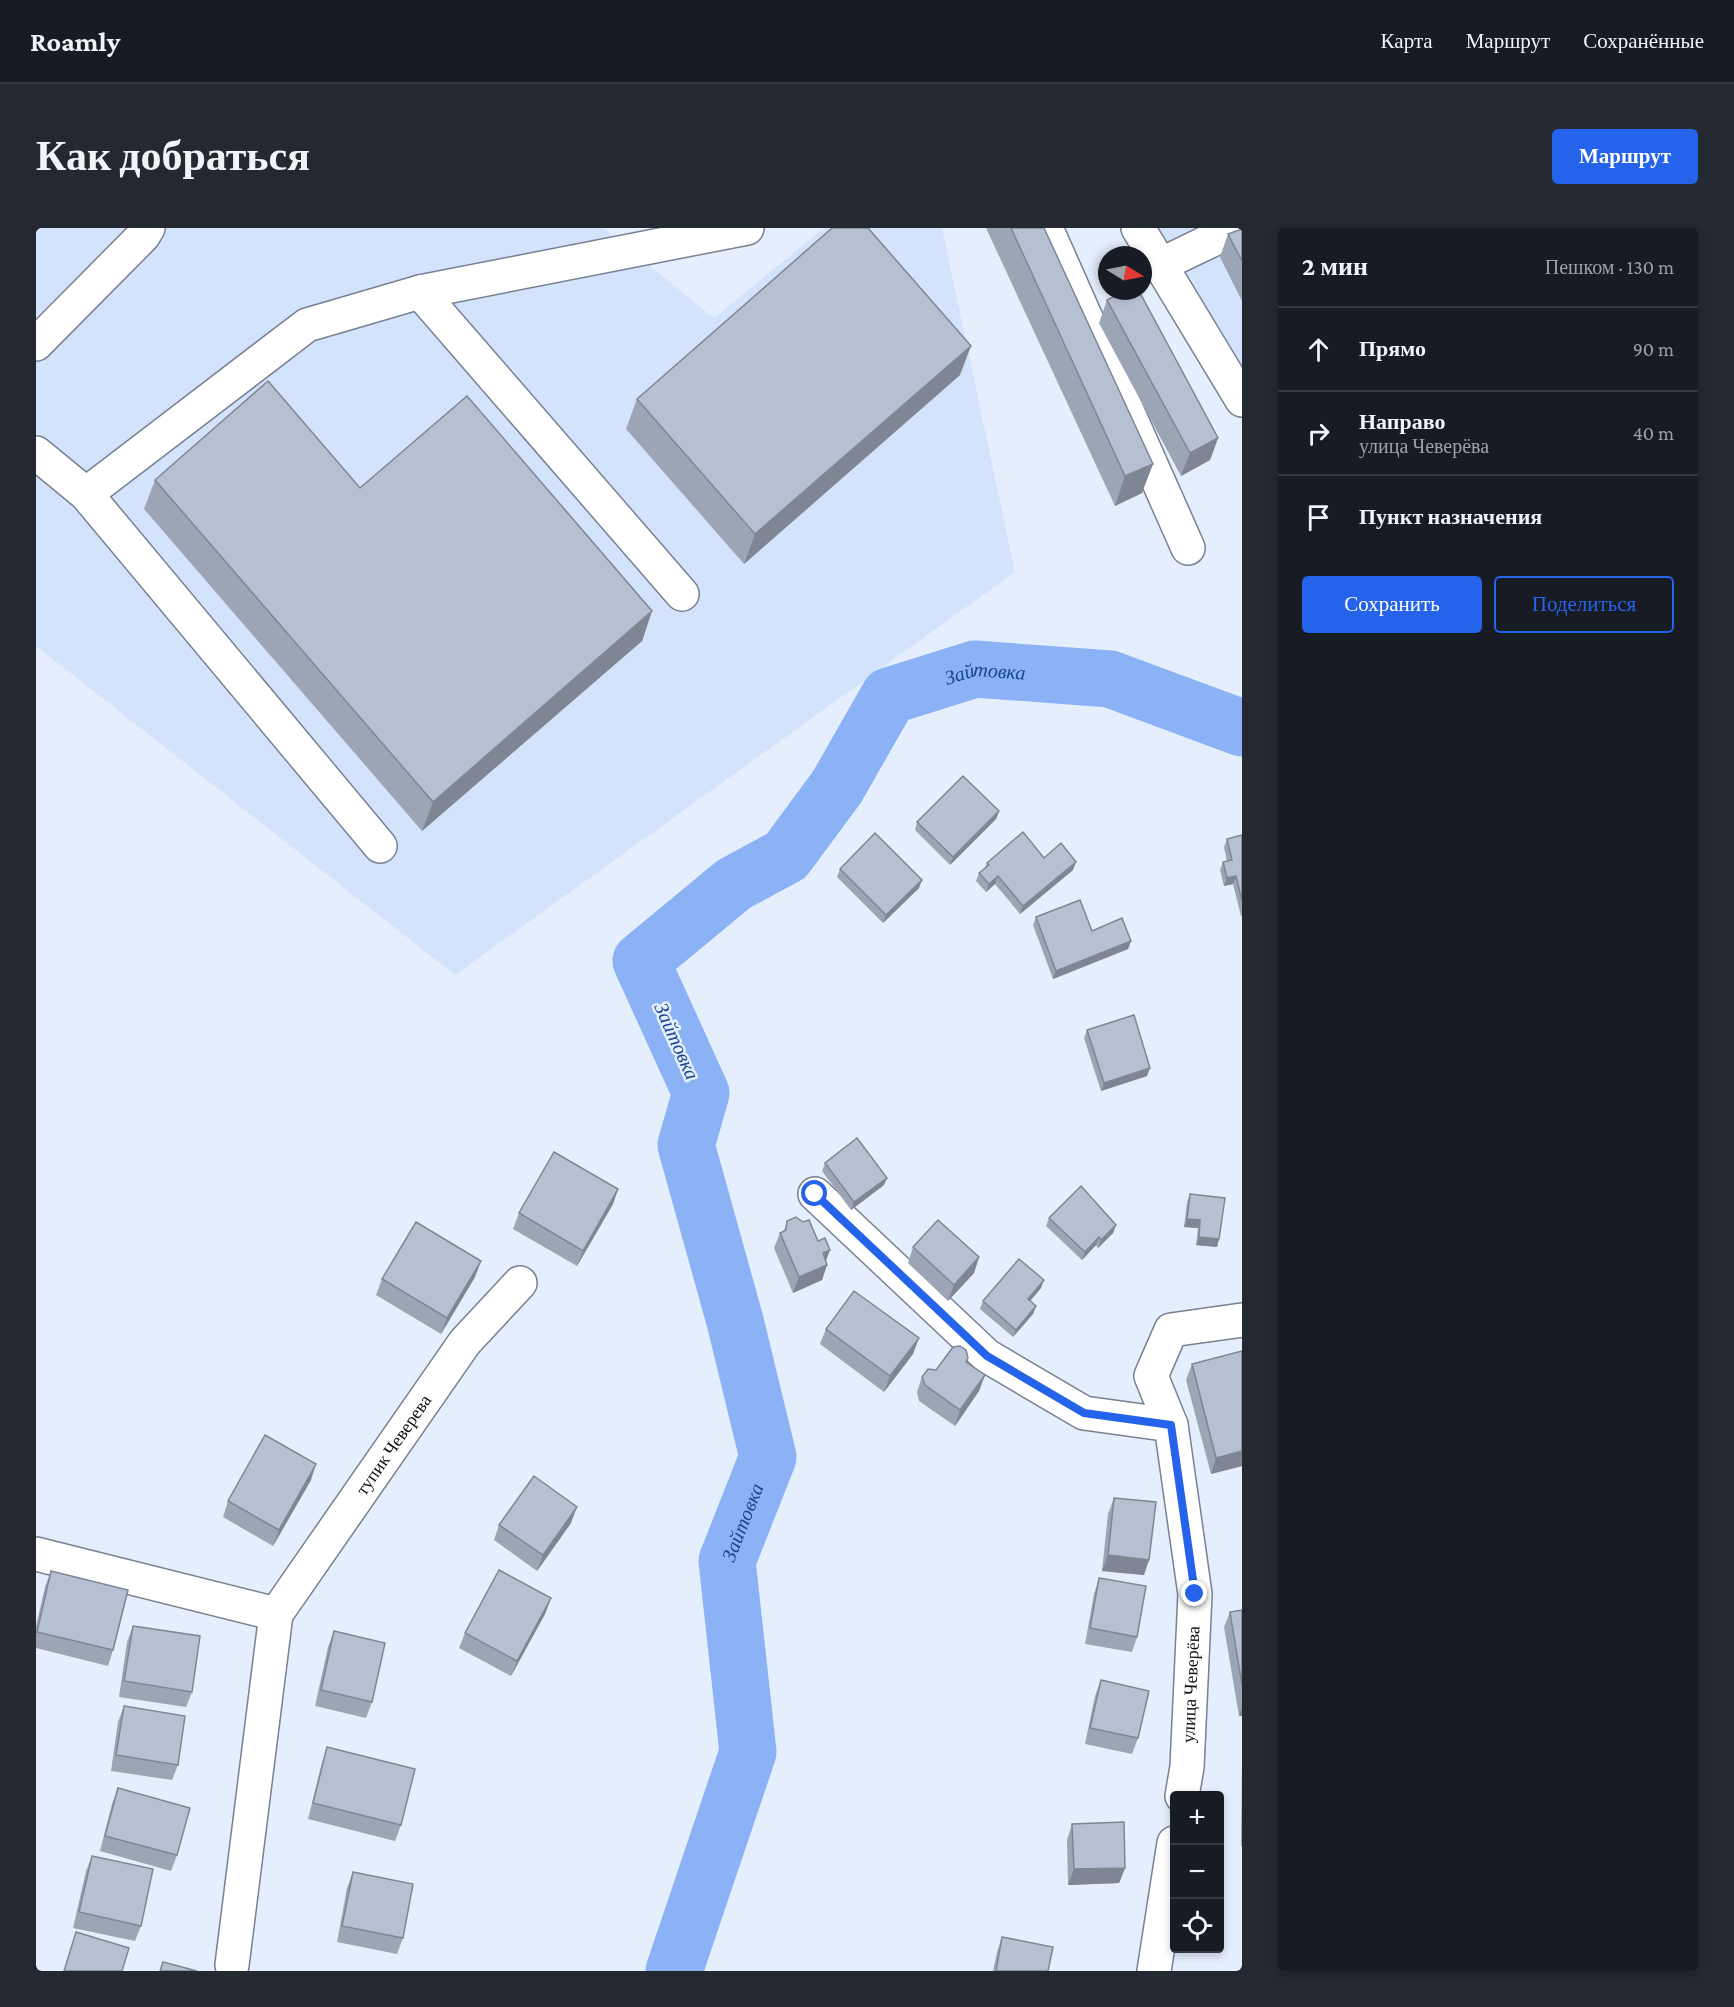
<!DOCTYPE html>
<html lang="ru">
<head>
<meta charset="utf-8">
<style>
	body { margin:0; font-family:"Crimson Pro",serif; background:#242831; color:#f1f3f6 }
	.controls { position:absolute; right:18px; bottom:18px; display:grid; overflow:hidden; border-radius:6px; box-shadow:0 3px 9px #0003 }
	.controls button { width:54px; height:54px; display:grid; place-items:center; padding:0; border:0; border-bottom:2px solid #363941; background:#171b24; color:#f1f3f6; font:30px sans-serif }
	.compass { position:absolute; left:1062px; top:18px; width:54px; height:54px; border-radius:50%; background:#171b24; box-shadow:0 3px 9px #0003; rotate:100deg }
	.stop { position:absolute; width:18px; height:18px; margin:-14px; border:4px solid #2563eb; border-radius:50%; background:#fff }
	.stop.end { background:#2563eb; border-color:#fff; box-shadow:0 2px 6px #0008 }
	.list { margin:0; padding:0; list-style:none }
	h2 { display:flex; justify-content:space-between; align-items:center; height:78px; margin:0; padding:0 24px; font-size:26px }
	h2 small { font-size:20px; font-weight:400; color:#9ea1a6 }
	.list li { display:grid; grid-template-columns:39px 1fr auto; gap:18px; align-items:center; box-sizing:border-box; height:84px; padding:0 24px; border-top:2px solid #363941 }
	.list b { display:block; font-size:22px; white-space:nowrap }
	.list p { margin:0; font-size:20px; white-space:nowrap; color:#9ea1a6 }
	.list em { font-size:20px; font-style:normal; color:#9ea1a6 }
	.actions { display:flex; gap:12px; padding:18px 24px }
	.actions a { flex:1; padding:14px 0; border:2px solid #2563eb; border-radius:6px; text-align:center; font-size:21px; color:#2563eb }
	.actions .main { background:#2563eb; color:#fff }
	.icon { flex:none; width:33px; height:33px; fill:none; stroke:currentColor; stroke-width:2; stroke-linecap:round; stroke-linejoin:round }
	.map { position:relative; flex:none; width:1206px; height:1743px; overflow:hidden; border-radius:6px }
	header { display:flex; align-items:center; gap:36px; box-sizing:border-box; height:84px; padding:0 30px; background:#171b24; border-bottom:2px solid #363941 }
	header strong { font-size:28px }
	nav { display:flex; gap:33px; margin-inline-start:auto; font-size:21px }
	.intro { display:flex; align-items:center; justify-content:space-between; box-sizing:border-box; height:144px; padding:0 36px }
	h1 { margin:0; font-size:42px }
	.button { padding:15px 27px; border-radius:6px; background:#2563eb; color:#fff; font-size:21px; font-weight:700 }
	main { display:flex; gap:36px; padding:0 36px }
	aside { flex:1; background:#171b24; border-radius:6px; box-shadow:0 3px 9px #0003 }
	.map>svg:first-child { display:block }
</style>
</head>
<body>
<header>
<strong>Roamly</strong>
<nav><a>Карта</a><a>Маршрут</a><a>Сохранённые</a></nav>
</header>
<div class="intro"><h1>Как добраться</h1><a class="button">Маршрут</a></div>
<main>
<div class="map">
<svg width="1206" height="1743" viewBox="0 0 1206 1743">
	<rect width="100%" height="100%" fill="#e5eefd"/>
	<g fill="#d4e3fc">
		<polygon points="0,0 567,0 678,90 788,0 906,0 979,344 419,747 0,418"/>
		<polygon points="1111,0 1206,0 1206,169"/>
	</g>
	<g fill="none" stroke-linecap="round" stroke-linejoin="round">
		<path stroke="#8bb2f4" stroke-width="57" id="s1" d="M 638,1743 L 712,1524 L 691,1333 L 732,1229 L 699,1093 L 650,917 L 665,865 L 605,733 L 698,656 L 750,628 L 801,559 L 853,468 L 939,441 L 1074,451 L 1206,500"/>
		<defs>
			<g id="minor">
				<polyline points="1010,0 1152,320"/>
				<polyline points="1102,0 1206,172"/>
				<polyline points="1124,37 1201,0"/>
				<polyline points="384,64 711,0"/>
				<polyline points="0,116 107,8 112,0"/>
				<polyline points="0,225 50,266 344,618"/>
				<polyline points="50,266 271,97 384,64 646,366"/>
				<polyline points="779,966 951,1128 1048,1185 1135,1197"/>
				<polyline points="0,1326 240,1386 196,1737"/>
				<path id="s2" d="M 240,1386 L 429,1114 L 484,1055"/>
				<path id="s3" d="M 1146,1568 L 1151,1539 L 1159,1366 L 1135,1197 L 1115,1148 L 1135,1102 L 1206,1092"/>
				<polyline points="1118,1743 1138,1615"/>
			</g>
		</defs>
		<use href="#minor" stroke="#778192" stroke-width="36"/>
		<use href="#minor" stroke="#fff" stroke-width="33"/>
	</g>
	<g fill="#9ca5b5">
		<polygon points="950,0 1008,0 1106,265 1079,278"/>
		<polygon points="1206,1 1206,73 1184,29 1192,6"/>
		<polygon points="1071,72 1182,210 1174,232 1145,248 1063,95"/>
		<polygon points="924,147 708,336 590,201 601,171"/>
		<polygon points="119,252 324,260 616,383 606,413 386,603 108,281"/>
		<polygon points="963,583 960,591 914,637 879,602 881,594"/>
		<polygon points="1206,607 1206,688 1205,688 1197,656 1188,658 1184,642 1187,634 1191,633 1188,619 1191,611"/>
		<polygon points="1008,630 1037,642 984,686 959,656 950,664 940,653 943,645 948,641 951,635"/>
		<polygon points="804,641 883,660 847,695 801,649"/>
		<polygon points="1000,689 1056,703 1095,713 1092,721 1017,751 997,697"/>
		<polygon points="1051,802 1111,848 1065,863 1048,810"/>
		<polygon points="789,935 848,957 815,982 786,943"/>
		<polygon points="582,961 577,976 541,1038 477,1001 483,985"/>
		<polygon points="1154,966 1183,1011 1181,1019 1160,1017 1162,1000 1148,999 1151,974"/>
		<polygon points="1013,990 1080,997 1077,1005 1062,1020 1060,1017 1046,1032 1010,998"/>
		<polygon points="751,993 790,1033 791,1037 786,1052 757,1065 738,1020 744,1005 748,1003"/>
		<polygon points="877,1019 943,1029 938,1045 912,1073 872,1035"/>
		<polygon points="439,1049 405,1106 340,1067 346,1051"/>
		<polygon points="1005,1060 994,1073 1000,1078 997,1086 977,1109 944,1081 947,1073"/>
		<polygon points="790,1101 877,1126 848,1164 784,1116"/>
		<polygon points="1206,1123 1206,1238 1175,1246 1150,1152 1156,1136"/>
		<polygon points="930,1134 949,1147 943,1163 919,1198 883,1173 881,1164 886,1149 900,1142"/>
		<polygon points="275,1252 237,1318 187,1289 192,1273"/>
		<polygon points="1078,1270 1108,1347 1066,1343 1072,1286"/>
		<polygon points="535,1295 501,1343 458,1312 463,1297"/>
		<polygon points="15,1343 77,1422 72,1438 0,1420 0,1398 9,1359"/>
		<polygon points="1063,1350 1101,1409 1096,1424 1049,1416 1058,1366"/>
		<polygon points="515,1370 509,1386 475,1448 423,1420 429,1405"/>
		<polygon points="1206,1382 1206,1488 1203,1488 1188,1399 1194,1384"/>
		<polygon points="97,1398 156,1464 150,1479 83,1469 91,1414"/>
		<polygon points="298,1403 336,1474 330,1490 279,1478 292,1419"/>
		<polygon points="1065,1452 1102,1510 1096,1526 1049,1516 1059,1468"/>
		<polygon points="88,1478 142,1537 136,1552 75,1543 82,1494"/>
		<polygon points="291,1519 365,1597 359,1613 272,1591 286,1535"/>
		<polygon points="1206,1535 1206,1618 1205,1618"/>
		<polygon points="82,1560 141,1627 135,1643 64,1623 76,1576"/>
		<polygon points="1036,1596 1089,1640 1083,1655 1032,1657 1031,1612"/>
		<polygon points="56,1628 105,1698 99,1713 37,1700 50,1643"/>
		<polygon points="317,1644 367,1710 361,1726 301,1714 311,1660"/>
		<polygon points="966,1709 1012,1743 957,1743 961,1724"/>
	</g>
	<g fill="#7f8693">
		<polygon points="935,118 924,147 708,336 719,306"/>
		<polygon points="1182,210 1174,232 1145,248 1154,225"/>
		<polygon points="1117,236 1106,265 1079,278 1089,248"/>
		<polygon points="616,383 606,413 386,603 397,574"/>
		<polygon points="963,583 960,591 914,637 917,629"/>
		<polygon points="1040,634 1037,642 984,686 987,678"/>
		<polygon points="962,648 959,656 950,664 953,656"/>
		<polygon points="1200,648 1197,656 1188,658 1191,650"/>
		<polygon points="886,652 883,660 847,695 850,687"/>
		<polygon points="1095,713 1092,721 1017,751 1020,743"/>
		<polygon points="1114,840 1111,848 1065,863 1068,855"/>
		<polygon points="851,950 848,957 815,982 818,974"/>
		<polygon points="582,961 577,976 541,1038 547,1023"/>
		<polygon points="1151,991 1164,992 1162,1000 1148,999"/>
		<polygon points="1080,997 1077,1005 1062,1020 1065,1012"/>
		<polygon points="1063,1009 1060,1017 1046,1032 1049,1024"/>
		<polygon points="1163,1009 1183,1011 1181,1019 1160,1017"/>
		<polygon points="794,1022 788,1038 791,1037 786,1052 757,1065 763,1049 787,1025"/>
		<polygon points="943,1029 938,1045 912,1073 918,1057"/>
		<polygon points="445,1033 439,1049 405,1106 411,1090"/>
		<polygon points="1008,1052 1005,1060 989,1079 992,1071"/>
		<polygon points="1000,1078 997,1086 977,1109 980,1102"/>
		<polygon points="883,1110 877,1126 848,1164 854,1148"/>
		<polygon points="949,1147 943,1163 919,1198 924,1182"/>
		<polygon points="1206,1223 1206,1238 1175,1246 1180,1230"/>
		<polygon points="280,1236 275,1252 237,1318 243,1302"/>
		<polygon points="541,1279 535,1295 501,1343 507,1327"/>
		<polygon points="1072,1327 1113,1332 1108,1347 1066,1343"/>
		<polygon points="515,1370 509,1386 475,1448 481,1433"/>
		<polygon points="1206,1480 1206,1488 1203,1488"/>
		<polygon points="1089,1640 1083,1655 1032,1657 1038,1641"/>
	</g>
	<g fill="#b5c0d2" stroke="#7f8693" stroke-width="1.5">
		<polygon points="796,0 832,0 935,118 719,306 601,171"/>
		<polygon points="975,0 1008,0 1117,236 1089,248"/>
		<polygon points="1206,1 1206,33 1192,6"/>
		<polygon points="1088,63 1103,63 1182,210 1154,225 1071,72"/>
		<polygon points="232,153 324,260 431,168 616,383 397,574 119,252"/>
		<polygon points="927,548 963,583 917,629 881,594"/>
		<polygon points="987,604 1008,630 1025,615 1040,634 987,678 962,648 953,656 943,645 953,637 951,635"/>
		<polygon points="839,605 886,652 850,687 804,641"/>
		<polygon points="1206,607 1206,673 1200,648 1191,650 1187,634 1196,632 1191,611"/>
		<polygon points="1044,672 1056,703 1086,690 1095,713 1020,743 1000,689"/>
		<polygon points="1098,787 1114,840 1068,855 1051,802"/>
		<polygon points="821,910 851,950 818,974 789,935"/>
		<polygon points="518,924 582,961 547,1023 483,985"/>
		<polygon points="1045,958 1080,997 1065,1012 1063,1009 1049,1024 1013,990"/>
		<polygon points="1154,966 1189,970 1183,1011 1163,1009 1164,992 1151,991"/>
		<polygon points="760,989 767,994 773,992 782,1013 789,1010 794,1022 787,1025 791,1037 763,1049 744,1005 750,1002 751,993"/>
		<polygon points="902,992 943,1029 918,1057 877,1019"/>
		<polygon points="380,994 445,1033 411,1090 346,1051"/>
		<polygon points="983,1031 1008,1052 992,1071 1000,1078 980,1102 947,1073"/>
		<polygon points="818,1063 883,1110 854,1148 790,1101"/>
		<polygon points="924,1118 930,1122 932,1130 930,1134 949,1147 924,1182 889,1157 886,1149 892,1141 900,1142 917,1119"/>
		<polygon points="1206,1123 1206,1223 1180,1230 1156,1136"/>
		<polygon points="229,1207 280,1236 243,1302 192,1273"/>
		<polygon points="498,1248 541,1279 507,1327 463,1297"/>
		<polygon points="1078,1270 1120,1274 1113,1332 1072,1327"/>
		<polygon points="463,1342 515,1370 481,1433 429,1405"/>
		<polygon points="15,1343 92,1362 77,1422 1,1404"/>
		<polygon points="1063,1350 1110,1358 1101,1409 1054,1400"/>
		<polygon points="1206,1382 1206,1457 1194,1384"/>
		<polygon points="97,1398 164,1408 156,1464 88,1453"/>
		<polygon points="298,1403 349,1415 336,1474 285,1462"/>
		<polygon points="1065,1452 1113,1463 1102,1510 1054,1500"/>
		<polygon points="88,1478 149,1488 142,1537 80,1527"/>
		<polygon points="291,1519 379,1541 365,1597 277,1575"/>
		<polygon points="82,1560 154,1580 141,1627 69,1608"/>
		<polygon points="1088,1594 1089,1640 1038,1641 1036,1596"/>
		<polygon points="56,1628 117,1641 105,1698 43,1684"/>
		<polygon points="317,1644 377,1656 367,1710 306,1698"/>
		<polygon points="40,1704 93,1720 86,1743 28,1743"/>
		<polygon points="966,1709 1017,1719 1012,1743 960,1743"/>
		<polygon points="127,1734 161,1743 124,1743"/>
	</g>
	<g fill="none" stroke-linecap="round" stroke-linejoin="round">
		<polyline stroke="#2563eb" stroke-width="8" points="779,966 951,1128 1048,1185 1135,1197 1159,1366"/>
	</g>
	<g text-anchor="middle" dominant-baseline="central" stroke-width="5" stroke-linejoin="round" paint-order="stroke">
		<g font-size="18" fill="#0c0f15" stroke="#e5eefd">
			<text stroke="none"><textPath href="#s2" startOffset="206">тупик Чеверева</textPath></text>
			<text stroke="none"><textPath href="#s3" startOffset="112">улица Чеверёва</textPath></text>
		</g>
		<g font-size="20" font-style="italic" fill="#1a4592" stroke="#e5eefd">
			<text stroke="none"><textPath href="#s1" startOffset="1527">Зайтовка</textPath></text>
			<text transform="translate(641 813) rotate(66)">Зайтовка</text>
			<text stroke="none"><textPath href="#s1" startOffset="465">Зайтовка</textPath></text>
		</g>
	</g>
</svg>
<div class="controls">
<button>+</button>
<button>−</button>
<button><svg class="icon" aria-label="locate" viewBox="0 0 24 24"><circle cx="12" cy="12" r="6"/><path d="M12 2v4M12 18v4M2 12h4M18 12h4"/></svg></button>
</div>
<svg class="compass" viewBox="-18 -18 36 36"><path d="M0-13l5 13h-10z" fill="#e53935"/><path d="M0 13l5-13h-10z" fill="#9ea1a6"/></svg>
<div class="stop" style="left:779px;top:966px"></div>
<div class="stop end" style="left:1159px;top:1366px"></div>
</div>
<aside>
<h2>2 мин<small>Пешком · 130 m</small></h2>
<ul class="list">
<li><svg class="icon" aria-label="ahead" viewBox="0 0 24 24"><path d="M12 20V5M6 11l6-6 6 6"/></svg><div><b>Прямо</b></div><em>90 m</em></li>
<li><svg class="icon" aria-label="right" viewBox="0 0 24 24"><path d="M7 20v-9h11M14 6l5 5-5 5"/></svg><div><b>Направо</b><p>улица Чеверёва</p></div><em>40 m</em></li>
<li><svg class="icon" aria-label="arrive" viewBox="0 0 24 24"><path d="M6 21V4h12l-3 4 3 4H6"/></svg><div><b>Пункт назначения</b></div></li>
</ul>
<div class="actions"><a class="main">Сохранить</a><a>Поделиться</a></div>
</aside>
</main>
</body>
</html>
